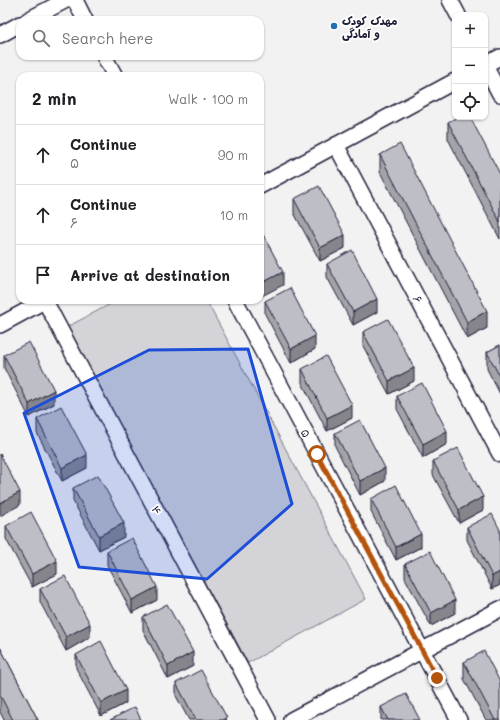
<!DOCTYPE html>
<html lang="en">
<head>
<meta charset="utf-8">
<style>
	body { margin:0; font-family:Mali,"Playpen Sans Arabic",sans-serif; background:#f6f6f6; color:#202124 }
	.controls { position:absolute; right:12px; top:12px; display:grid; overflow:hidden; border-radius:8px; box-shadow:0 1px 3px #0004 }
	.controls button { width:36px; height:36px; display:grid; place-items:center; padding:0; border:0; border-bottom:1px solid #e0e0e0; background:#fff; color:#202124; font:20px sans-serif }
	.stop { position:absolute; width:12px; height:12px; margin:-9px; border:3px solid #b45309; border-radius:50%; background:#fff }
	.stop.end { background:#b45309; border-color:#fff; box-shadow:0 1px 4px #0008 }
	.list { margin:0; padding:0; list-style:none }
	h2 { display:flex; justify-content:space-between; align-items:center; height:52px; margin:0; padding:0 16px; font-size:17px }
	h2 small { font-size:13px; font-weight:400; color:#757577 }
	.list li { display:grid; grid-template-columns:26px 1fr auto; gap:12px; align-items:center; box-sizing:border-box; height:60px; padding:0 16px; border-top:1px solid #e0e0e0 }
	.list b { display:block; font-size:15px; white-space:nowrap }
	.list p { margin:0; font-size:13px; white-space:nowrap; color:#757577 }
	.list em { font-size:13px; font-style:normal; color:#757577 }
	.icon { flex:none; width:22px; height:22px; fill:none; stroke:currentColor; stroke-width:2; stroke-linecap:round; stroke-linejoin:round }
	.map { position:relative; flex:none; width:500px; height:720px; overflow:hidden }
	.search { position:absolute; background:#fff; box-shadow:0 1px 3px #0004; left:16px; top:16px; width:248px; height:44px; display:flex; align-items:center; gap:10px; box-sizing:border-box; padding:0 14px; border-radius:12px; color:#757577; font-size:15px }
	.panel { position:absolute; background:#fff; box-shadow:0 1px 3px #0004; left:16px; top:72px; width:248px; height:232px; border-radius:12px }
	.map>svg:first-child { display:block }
</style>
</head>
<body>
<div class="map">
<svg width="500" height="720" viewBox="0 0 500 720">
	<rect width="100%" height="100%" fill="#f2f2f3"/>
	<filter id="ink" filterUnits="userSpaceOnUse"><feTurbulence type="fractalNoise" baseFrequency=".025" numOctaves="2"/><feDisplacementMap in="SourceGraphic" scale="8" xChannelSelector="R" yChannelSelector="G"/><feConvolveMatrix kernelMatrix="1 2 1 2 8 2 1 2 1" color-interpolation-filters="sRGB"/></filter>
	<g filter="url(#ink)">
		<polygon fill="#d3d3d8" stroke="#7a7a8a" points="118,300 206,300 366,599 248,663 67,327"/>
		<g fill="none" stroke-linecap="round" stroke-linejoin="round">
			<defs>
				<g id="street">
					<polyline points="75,0 85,20"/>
					<polyline points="450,0 458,15"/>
					<polyline points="28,20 66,0"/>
					<polyline points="0,35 20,24"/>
					<polyline points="104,56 115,76"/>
					<polyline points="485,65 500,57"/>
					<polyline points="485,66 500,94"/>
					<polyline points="336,145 500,454"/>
					<polyline points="260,186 455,81"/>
					<polyline points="235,300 459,720"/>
					<polyline points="45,301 268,720"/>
					<polyline points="0,325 46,300"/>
					<polyline points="291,720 500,609"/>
				</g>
			</defs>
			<use href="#street" stroke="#22223b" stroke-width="18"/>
			<use href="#street" stroke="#fff" stroke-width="15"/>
		</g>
		<g fill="#a3a3aa" stroke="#22223b">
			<polygon points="448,122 500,174 500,239 448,139"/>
			<polygon points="380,155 487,328 467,339 380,172"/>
			<polygon points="294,199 345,248 320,261 294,213"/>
			<polygon points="327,264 377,312 353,325 327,277"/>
			<polygon points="265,301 315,349 291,363 265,314"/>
			<polygon points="363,332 414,381 389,394 363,346"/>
			<polygon points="500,345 500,394 487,369 487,352"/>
			<polygon points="4,355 54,404 29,417 4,368"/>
			<polygon points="302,369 352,418 327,431 302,383"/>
			<polygon points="397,396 447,444 423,458 397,409"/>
			<polygon points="37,419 87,468 62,481 37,433"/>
			<polygon points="335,433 385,481 360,495 335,446"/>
			<polygon points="433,461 483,510 459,523 433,475"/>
			<polygon points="73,488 124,537 99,550 73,501"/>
			<polygon points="371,499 421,547 396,560 371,512"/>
			<polygon points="6,526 57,574 32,587 6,539"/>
			<polygon points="467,527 500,530 500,585 492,589 467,540"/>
			<polygon points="107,551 157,600 132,613 107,565"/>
			<polygon points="405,564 455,613 431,626 405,578"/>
			<polygon points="40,589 90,637 66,651 40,602"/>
			<polygon points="143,617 193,666 168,679 143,630"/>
			<polygon points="0,647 38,720 4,720 0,712"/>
			<polygon points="76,655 126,703 101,716 76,668"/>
			<polygon points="464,662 500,720 486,720 464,679"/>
			<polygon points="176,683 227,720 189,720 176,696"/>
			<polygon points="381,707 420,720 381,720"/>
		</g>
		<g fill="#85858b" stroke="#22223b">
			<polygon points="345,235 345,248 320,261 320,248"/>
			<polygon points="283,272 283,285 260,297 260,284"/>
			<polygon points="377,299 377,312 353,325 353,312"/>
			<polygon points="487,311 487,328 467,339 467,322"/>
			<polygon points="315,336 315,349 291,363 291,349"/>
			<polygon points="414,368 414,381 389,394 389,381"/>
			<polygon points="54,390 54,404 29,417 29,404"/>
			<polygon points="352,405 352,418 327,431 327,418"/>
			<polygon points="447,431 447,444 423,458 423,444"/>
			<polygon points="87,455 87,468 62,481 62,468"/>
			<polygon points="385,468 385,481 360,495 360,481"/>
			<polygon points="20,492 20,505 0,516 0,503"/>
			<polygon points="483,497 483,510 459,523 459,510"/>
			<polygon points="124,523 124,537 99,550 99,536"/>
			<polygon points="421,534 421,547 396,560 396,547"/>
			<polygon points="57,561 57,574 32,587 32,574"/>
			<polygon points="500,572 500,585 492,589 492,576"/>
			<polygon points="157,587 157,600 132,613 132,600"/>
			<polygon points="455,600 455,613 431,626 431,613"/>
			<polygon points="90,624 90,637 66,651 66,637"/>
			<polygon points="193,652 193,666 168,679 168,666"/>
			<polygon points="126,690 126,703 101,716 101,703"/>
		</g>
		<g fill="#bebec6" stroke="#22223b">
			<polygon points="458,117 470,117 500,174 500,222 448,122"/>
			<polygon points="400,144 487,311 467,322 380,155"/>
			<polygon points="319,186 345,235 320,248 294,199"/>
			<polygon points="260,229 283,272 260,284"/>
			<polygon points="352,250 377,299 353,312 327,264"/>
			<polygon points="290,288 315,336 291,349 265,301"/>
			<polygon points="388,319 414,368 389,381 363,332"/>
			<polygon points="29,342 54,390 29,404 4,355"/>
			<polygon points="500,345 500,377 487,352"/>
			<polygon points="326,356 352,405 327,418 302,369"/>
			<polygon points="422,383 447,431 423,444 397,396"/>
			<polygon points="61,406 87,455 62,468 37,419"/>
			<polygon points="360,420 385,468 360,481 335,433"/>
			<polygon points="458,448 483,497 459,510 433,461"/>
			<polygon points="0,454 20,492 0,503"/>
			<polygon points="98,475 124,523 99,536 73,488"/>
			<polygon points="396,485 421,534 396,547 371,499"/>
			<polygon points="31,512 57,561 32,574 6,526"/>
			<polygon points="492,514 500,530 500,572 492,576 467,527"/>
			<polygon points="132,538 157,587 132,600 107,551"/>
			<polygon points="430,551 455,600 431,613 405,564"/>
			<polygon points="65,576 90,624 66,637 40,589"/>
			<polygon points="167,604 193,652 168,666 143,617"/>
			<polygon points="101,641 126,690 101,703 76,655"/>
			<polygon points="0,647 38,720 13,720 0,695"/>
			<polygon points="484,651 500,682 500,720 495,720 464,662"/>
			<polygon points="201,670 227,718 223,720 196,720 176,683"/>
			<polygon points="406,694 420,720 388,720 381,707"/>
			<polygon points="135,707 141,720 110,720"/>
		</g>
	</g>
	<g fill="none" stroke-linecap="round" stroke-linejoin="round" filter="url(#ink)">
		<polyline stroke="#b45309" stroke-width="5" points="317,454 437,678"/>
	</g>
	<path fill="#1d4ed8" fill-opacity="0.2" stroke="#1d4ed8" stroke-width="3" stroke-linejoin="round" d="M 248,349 L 292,504 L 207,579 L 79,567 L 24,413 L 149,350 Z"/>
	<circle fill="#1f6fb2" stroke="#fff" stroke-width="1.5" cx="334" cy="26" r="4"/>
	<g text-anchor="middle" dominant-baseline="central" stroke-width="3.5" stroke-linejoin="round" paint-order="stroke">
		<g font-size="11" font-weight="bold" fill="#22223b" stroke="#fff" text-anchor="start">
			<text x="342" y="20">مهدک کودک<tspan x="342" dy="13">و آمادگی</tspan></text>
		</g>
		<g font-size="11" fill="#22223b" stroke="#fff">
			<text transform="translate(418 299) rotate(62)">۶</text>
			<text transform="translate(306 433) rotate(62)">۵</text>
			<text transform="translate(157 510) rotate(62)">۴</text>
		</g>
	</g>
</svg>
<div class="controls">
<button>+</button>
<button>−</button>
<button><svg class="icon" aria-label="locate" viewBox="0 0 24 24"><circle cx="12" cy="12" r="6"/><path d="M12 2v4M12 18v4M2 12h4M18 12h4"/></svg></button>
</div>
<div class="stop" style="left:317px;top:454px"></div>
<div class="stop end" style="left:437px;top:678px"></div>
<div class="search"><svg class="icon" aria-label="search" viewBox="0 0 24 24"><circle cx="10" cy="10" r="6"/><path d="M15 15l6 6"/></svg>Search here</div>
<section class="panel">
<h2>2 min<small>Walk · 100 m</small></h2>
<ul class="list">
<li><svg class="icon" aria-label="ahead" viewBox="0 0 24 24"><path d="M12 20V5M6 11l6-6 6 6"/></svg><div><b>Continue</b><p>۵</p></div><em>90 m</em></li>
<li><svg class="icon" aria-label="ahead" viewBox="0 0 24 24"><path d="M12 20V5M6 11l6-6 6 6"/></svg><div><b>Continue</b><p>۶</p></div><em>10 m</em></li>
<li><svg class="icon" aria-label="arrive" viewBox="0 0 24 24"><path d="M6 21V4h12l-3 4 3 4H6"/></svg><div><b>Arrive at destination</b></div></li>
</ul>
</section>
</div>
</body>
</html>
